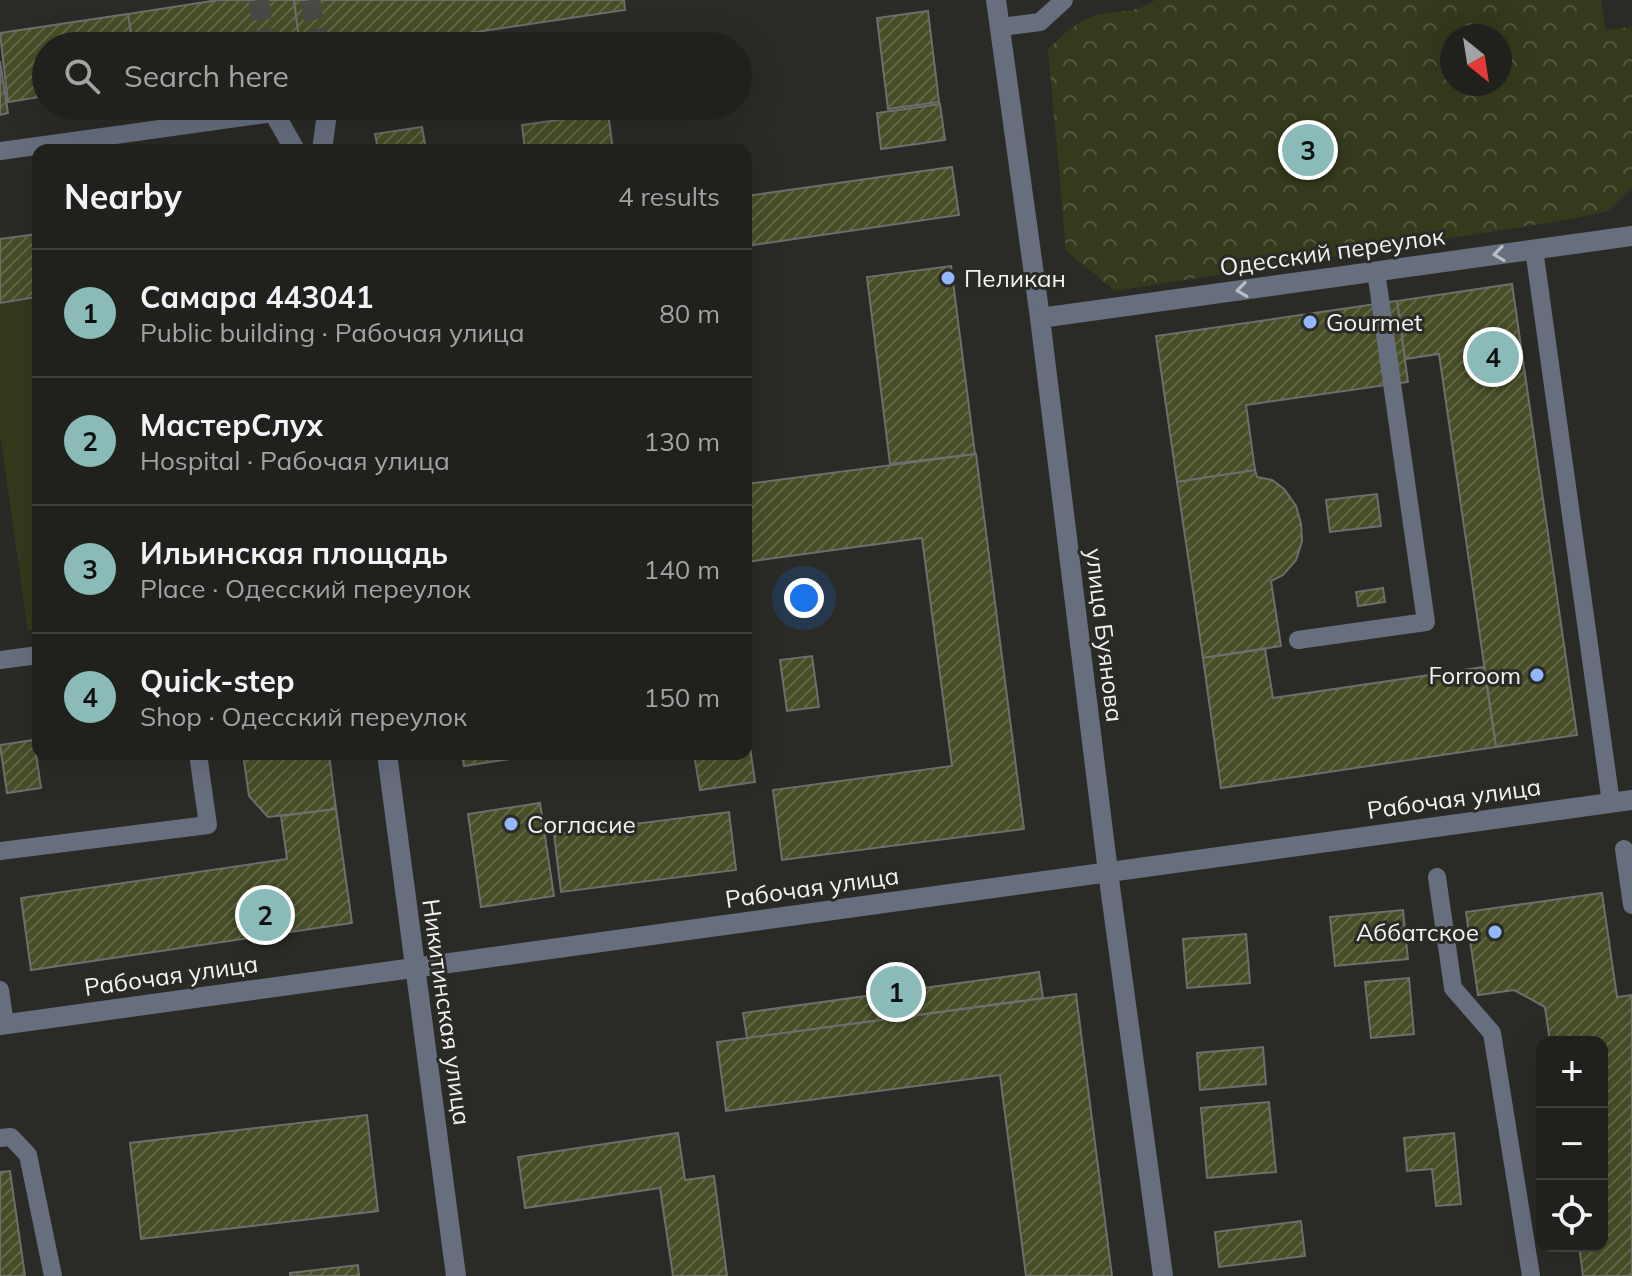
<!DOCTYPE html>
<html lang="en">
<head>
<meta charset="utf-8">
<style>
	body { margin:0; font-family:Mulish,sans-serif; background:#282826; color:#f1f3f6 }
	.controls { position:absolute; right:24px; bottom:24px; display:grid; overflow:hidden; border-radius:16px; box-shadow:0 8px 32px #0002 }
	.controls button { width:72px; height:72px; display:grid; place-items:center; padding:0; border:0; border-bottom:2px solid #3d3e3b; background:#20201d; color:#f1f3f6; font:40px sans-serif }
	.compass { position:absolute; left:1440px; top:24px; width:72px; height:72px; border-radius:50%; background:#20201d; box-shadow:0 8px 32px #0002; rotate:150deg }
	.you { position:absolute; left:804px; top:598px; width:28px; height:28px; margin:-20px; border:6px solid #fff; border-radius:50%; background:#1a73e8; box-shadow:0 0 0 12px #1a73e833 }
	.badge { display:grid; place-items:center; width:52px; height:52px; border-radius:50%; background:#8bbbb9; color:#111; font-size:26px; font-weight:700 }
	.pin { position:absolute; translate:-50% -50%; border:4px solid #fff; box-shadow:0 2px 8px #0006 }
	.list { margin:0; padding:0; list-style:none }
	h2 { display:flex; justify-content:space-between; align-items:center; height:104px; margin:0; padding:0 32px; font-size:34px }
	h2 small { font-size:26px; font-weight:400; color:#a2a3a4 }
	.list li { display:grid; grid-template-columns:52px 1fr auto; gap:24px; align-items:center; box-sizing:border-box; height:128px; padding:0 32px; border-top:2px solid #3d3e3b }
	.list b { display:block; font-size:30px; white-space:nowrap }
	.list p { margin:0; font-size:26px; white-space:nowrap; color:#a2a3a4 }
	.list em { font-size:26px; font-style:normal; color:#a2a3a4 }
	.icon { flex:none; width:44px; height:44px; fill:none; stroke:currentColor; stroke-width:2; stroke-linecap:round; stroke-linejoin:round }
	.map { position:relative; flex:none; width:1632px; height:1276px; overflow:hidden }
	.search { position:absolute; background:#20201d; box-shadow:0 8px 32px #0002; left:32px; top:32px; width:720px; height:88px; display:flex; align-items:center; gap:20px; box-sizing:border-box; padding:0 28px; border-radius:44px; color:#a2a3a4; font-size:30px }
	.panel { position:absolute; background:#20201d; box-shadow:0 8px 32px #0002; left:32px; top:144px; width:720px; height:616px; border-radius:16px }
	.map>svg:first-child { display:block }
</style>
</head>
<body>
<div class="map">
<svg width="1632" height="1276" viewBox="0 0 1632 1276">
	<defs>
		<pattern id="park-crowns" width="20" height="18" patternUnits="userSpaceOnUse" patternTransform="scale(2)"><rect width="20" height="18" fill="#353a1d"/><path d="M2 6a3 3 0 1 1 6 0M12 15a3 3 0 1 1 6 0" fill="none" stroke="#53573e"/></pattern>
		<pattern id="building-hatch" width="6" height="6" patternUnits="userSpaceOnUse" patternTransform="scale(2)"><rect width="6" height="6" fill="#474d27"/><path d="M-1 1l2-2M0 6l6-6M5 7l2-2" fill="none" stroke="#626747"/></pattern>
	</defs>
	<rect width="100%" height="100%" fill="#2a2a27"/>
	<polygon fill="#353a1d" points="38,299 38,629 28,631 0,434 0,304"/>
	<path fill="url(#park-crowns)" fill-rule="evenodd" d="M 1155,0 L 1601,0 L 1606,30 L 1632,27 L 1632,187 L 1608,211 L 1572,219 L 1115,291 L 1066,251 L 1048,49 C 1063,35 1079,18 1101,14 C 1121,10 1138,13 1155,0 ZM 1452,36 L 1500,36 L 1500,84 L 1452,84 Z"/>
	<g fill="url(#building-hatch)" stroke="#6e6f6c" stroke-width="2">
		<polygon points="218,0 294,0 300,46 133,46 128,14"/>
		<polygon points="294,0 624,0 625,10 380,46 300,46"/>
		<polygon points="928,11 939,102 888,109 877,18"/>
		<polygon points="128,14 133,46 46,46 46,96 8,102 0,33"/>
		<polygon points="0,61 8,113 0,115"/>
		<polygon points="940,104 945,140 881,149 877,113"/>
		<polygon points="608,113 613,150 525,150 522,125"/>
		<polygon points="422,127 426,150 378,150 375,134"/>
		<polygon points="952,167 959,215 746,246 746,196"/>
		<polygon points="38,234 38,297 0,303 0,239"/>
		<polygon points="951,266 975,454 890,464 867,277"/>
		<polygon points="1512,284 1577,735 1496,747 1439,354 1405,359 1397,301"/>
		<polygon points="1397,301 1408,382 1246,405 1255,470 1177,482 1156,336"/>
		<polygon points="976,454 1024,829 782,860 773,790 952,766 922,538 746,562 746,484"/>
		<polygon points="1255,470 1257,477 1272,480 1284,489 1296,506 1301,524 1302,541 1296,560 1283,575 1271,581 1281,646 1203,658 1177,482"/>
		<polygon points="1377,494 1381,526 1330,532 1326,500"/>
		<polygon points="1383,588 1385,602 1358,606 1356,592"/>
		<polygon points="1265,649 1273,698 1484,667 1496,747 1221,788 1203,658"/>
		<polygon points="812,656 819,707 787,711 780,660"/>
		<polygon points="746,720 755,782 700,790 694,754 746,754"/>
		<polygon points="34,740 41,788 7,793 0,745"/>
		<polygon points="243,754 329,754 336,809 268,817 249,796"/>
		<polygon points="462,754 516,754 517,758 464,766"/>
		<polygon points="540,803 554,896 481,907 468,814"/>
		<polygon points="336,809 352,923 31,970 21,898 287,859 281,816"/>
		<polygon points="729,812 736,870 561,892 554,834"/>
		<polygon points="1602,893 1617,997 1631,995 1632,999 1632,1276 1583,1276 1579,1246 1602,1246 1602,1042 1550,1042 1545,1007 1514,990 1478,995 1466,912"/>
		<polygon points="1403,910 1408,959 1335,966 1330,917"/>
		<polygon points="1246,934 1250,983 1187,988 1183,939"/>
		<polygon points="1039,972 1043,998 747,1038 743,1013"/>
		<polygon points="1409,978 1414,1034 1371,1038 1365,982"/>
		<polygon points="1076,994 1112,1276 1026,1276 1000,1075 726,1111 717,1042"/>
		<polygon points="1263,1047 1266,1084 1200,1090 1197,1053"/>
		<polygon points="1269,1102 1276,1172 1207,1178 1201,1108"/>
		<polygon points="367,1115 378,1211 141,1239 130,1143"/>
		<polygon points="678,1133 685,1180 714,1176 727,1276 673,1276 660,1188 525,1208 518,1157"/>
		<polygon points="1454,1133 1461,1204 1436,1206 1432,1169 1407,1171 1404,1138"/>
		<polygon points="10,1171 25,1276 0,1276 0,1172"/>
		<polygon points="1301,1221 1305,1256 1219,1267 1215,1232"/>
		<polygon points="358,1265 359,1276 290,1276 290,1273"/>
	</g>
	<g fill="none" stroke-linecap="round" stroke-linejoin="round">
		<g stroke="#484845" stroke-width="20" stroke-dasharray="20 10" stroke-linecap="butt">
			<polyline points="259,0 265,46"/>
			<polyline points="310,0 319,46"/>
		</g>
		<g stroke="#676f7f" stroke-width="18">
			<polyline points="1001,27 1040,22 1064,0"/>
			<polyline points="0,151 274,113"/>
			<polyline points="1534,249 1611,803"/>
			<polyline points="1298,640 1426,622 1376,271"/>
			<polyline points="0,660 38,655"/>
			<polyline points="1624,849 1632,905"/>
			<polyline points="0,851 208,825 198,754"/>
			<polyline points="1437,877 1453,988 1492,1033 1531,1276"/>
			<polyline points="0,990 5,1024"/>
			<polyline points="0,1138 11,1137 28,1155 53,1276"/>
		</g>
		<g stroke="#676f7f" stroke-width="20">
			<polyline points="996,0 1040,318 1108,872 1163,1276"/>
			<polyline points="273,106 274,113 295,150"/>
			<polyline points="322,150 328,106"/>
			<polyline points="1040,318 1632,236"/>
			<polyline points="387,754 456,1276"/>
			<polyline points="0,1025 1632,800"/>
		</g>
	</g>
	<defs><path id="oneway-chevron" d="M-2-3.5L2.5 0L-2 3.5" fill="none" stroke-width="1.6" stroke-linecap="round" stroke-linejoin="round" transform="scale(2)"/></defs>
	<g stroke="#babec3">
		<use href="#oneway-chevron" transform="translate(1499 254) rotate(172)"/>
		<use href="#oneway-chevron" transform="translate(1242 290) rotate(172)"/>
	</g>
	<g fill="#93b7fd" stroke="#2a2a27" stroke-width="3">
		<circle cx="948" cy="278" r="8"/>
		<circle cx="1310" cy="322" r="8"/>
		<circle cx="1537" cy="675" r="8"/>
		<circle cx="511" cy="824" r="8"/>
		<circle cx="1495" cy="932" r="8"/>
	</g>
	<g text-anchor="middle" dominant-baseline="central" stroke-width="6" stroke-linejoin="round" paint-order="stroke">
		<g font-size="24" fill="#f2f3f1" stroke="#2a2a27">
			<text transform="translate(1332 251) rotate(-8)">Одесский переулок</text>
			<text transform="translate(1105 635) rotate(83)">улица Буянова</text>
			<text transform="translate(1454 798) rotate(-8)">Рабочая улица</text>
			<text transform="translate(812 887) rotate(-8)">Рабочая улица</text>
			<text transform="translate(171 975) rotate(-8)">Рабочая улица</text>
			<text transform="translate(447 1012) rotate(82)">Никитинская улица</text>
		</g>
		<g font-size="24" fill="#f2f3f1" stroke="#2a2a27" text-anchor="start">
			<text x="964" y="278">Пеликан</text>
			<text x="1326" y="322">Gourmet</text>
			<text x="1521" y="675" text-anchor="end">Forroom</text>
			<text x="527" y="824">Согласие</text>
			<text x="1479" y="932" text-anchor="end">Аббатское</text>
		</g>
	</g>
</svg>
<div class="controls">
<button>+</button>
<button>−</button>
<button><svg class="icon" aria-label="locate" viewBox="0 0 24 24"><circle cx="12" cy="12" r="6"/><path d="M12 2v4M12 18v4M2 12h4M18 12h4"/></svg></button>
</div>
<svg class="compass" viewBox="-18 -18 36 36"><path d="M0-13l5 13h-10z" fill="#e53935"/><path d="M0 13l5-13h-10z" fill="#a2a3a4"/></svg>
<div class="you"></div>
<div class="pin badge" style="left:896px;top:992px">1</div>
<div class="pin badge" style="left:265px;top:915px">2</div>
<div class="pin badge" style="left:1308px;top:150px">3</div>
<div class="pin badge" style="left:1493px;top:357px">4</div>
<div class="search"><svg class="icon" aria-label="search" viewBox="0 0 24 24"><circle cx="10" cy="10" r="6"/><path d="M15 15l6 6"/></svg>Search here</div>
<section class="panel">
<h2>Nearby<small>4 results</small></h2>
<ul class="list">
<li><span class="badge">1</span><div><b>Самара 443041</b><p>Public building · Рабочая улица</p></div><em>80 m</em></li>
<li><span class="badge">2</span><div><b>МастерСлух</b><p>Hospital · Рабочая улица</p></div><em>130 m</em></li>
<li><span class="badge">3</span><div><b>Ильинская площадь</b><p>Place · Одесский переулок</p></div><em>140 m</em></li>
<li><span class="badge">4</span><div><b>Quick-step</b><p>Shop · Одесский переулок</p></div><em>150 m</em></li>
</ul>
</section>
</div>
</body>
</html>
